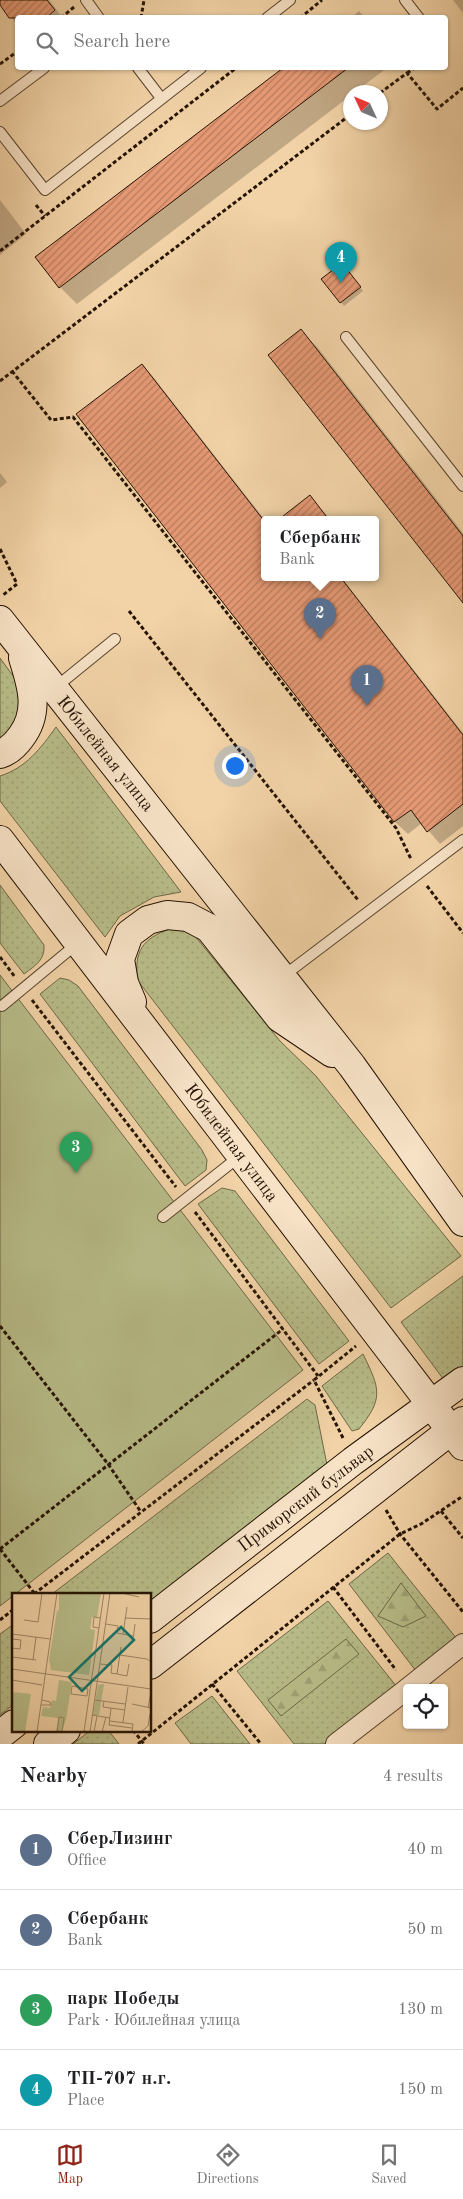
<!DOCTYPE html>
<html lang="en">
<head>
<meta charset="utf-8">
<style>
	body { margin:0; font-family:"Old Standard TT",serif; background:#f2f2f2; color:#202124 }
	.controls { position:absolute; right:15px; bottom:15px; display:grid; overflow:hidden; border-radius:5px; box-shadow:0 1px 4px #0004 }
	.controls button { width:45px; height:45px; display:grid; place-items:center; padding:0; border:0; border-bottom:1px solid #e0e0e0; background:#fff; color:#202124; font:25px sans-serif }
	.compass { position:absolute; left:343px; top:85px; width:45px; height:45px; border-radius:50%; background:#fff; box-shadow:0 1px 4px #0004; rotate:314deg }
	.you { position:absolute; left:234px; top:765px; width:18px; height:18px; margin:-12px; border:4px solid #fff; border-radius:50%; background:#1a73e8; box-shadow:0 0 0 8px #1a73e833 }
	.badge { display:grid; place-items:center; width:32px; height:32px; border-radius:50%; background:#8f2418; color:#fff; font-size:16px; font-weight:700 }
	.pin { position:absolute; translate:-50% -41px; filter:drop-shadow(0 1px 2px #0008) }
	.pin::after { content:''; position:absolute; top:26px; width:18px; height:15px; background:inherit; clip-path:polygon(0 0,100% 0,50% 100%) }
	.popup { position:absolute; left:261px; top:516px; width:118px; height:65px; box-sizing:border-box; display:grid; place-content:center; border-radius:5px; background:#fff; filter:drop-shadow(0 1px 4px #0005); font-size:16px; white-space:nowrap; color:#757577 }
	.popup b { font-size:19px; color:#202124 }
	.popup::after { content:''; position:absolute; left:50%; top:100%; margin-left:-10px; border:10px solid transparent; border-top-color:#fff }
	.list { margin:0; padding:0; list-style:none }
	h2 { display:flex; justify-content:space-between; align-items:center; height:65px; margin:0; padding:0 20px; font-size:21px }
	h2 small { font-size:16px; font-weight:400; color:#757577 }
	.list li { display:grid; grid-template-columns:32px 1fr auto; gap:15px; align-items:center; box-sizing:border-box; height:80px; padding:0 20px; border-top:1px solid #e0e0e0 }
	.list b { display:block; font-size:19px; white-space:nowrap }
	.list p { margin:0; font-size:16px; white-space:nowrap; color:#757577 }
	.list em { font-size:16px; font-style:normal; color:#757577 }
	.icon { flex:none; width:28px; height:28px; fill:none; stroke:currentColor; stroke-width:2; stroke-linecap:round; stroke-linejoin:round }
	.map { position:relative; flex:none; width:463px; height:1744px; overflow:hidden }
	.search { position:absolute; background:#fff; box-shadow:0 1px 4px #0004; left:15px; right:15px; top:15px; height:55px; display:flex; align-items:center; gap:12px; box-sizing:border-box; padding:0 18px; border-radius:5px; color:#757577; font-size:19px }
	.sheet { height:385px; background:#fff }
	nav { display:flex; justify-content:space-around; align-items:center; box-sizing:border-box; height:70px; border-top:1px solid #e0e0e0; background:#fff; font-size:14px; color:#757577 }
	nav a { display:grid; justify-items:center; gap:2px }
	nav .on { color:#8f2418 }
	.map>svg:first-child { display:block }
</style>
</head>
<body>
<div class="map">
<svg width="463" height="1744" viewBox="0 0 463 1744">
	<defs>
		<pattern id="grass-dots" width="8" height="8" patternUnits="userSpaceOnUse" patternTransform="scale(1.25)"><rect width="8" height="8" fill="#b8bd89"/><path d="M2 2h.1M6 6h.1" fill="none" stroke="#9ea275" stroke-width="1.8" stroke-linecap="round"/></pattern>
		<pattern id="forest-firs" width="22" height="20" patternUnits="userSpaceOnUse" patternTransform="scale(1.25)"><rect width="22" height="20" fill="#b8bd89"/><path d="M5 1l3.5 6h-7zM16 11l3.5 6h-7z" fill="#9ea275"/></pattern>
		<pattern id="building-hatch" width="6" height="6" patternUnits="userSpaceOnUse" patternTransform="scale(1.25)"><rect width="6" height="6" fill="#e69a75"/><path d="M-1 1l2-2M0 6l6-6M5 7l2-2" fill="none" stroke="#ba7c5e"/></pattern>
	</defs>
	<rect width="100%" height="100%" fill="#f2d3a7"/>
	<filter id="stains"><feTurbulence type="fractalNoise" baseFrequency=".004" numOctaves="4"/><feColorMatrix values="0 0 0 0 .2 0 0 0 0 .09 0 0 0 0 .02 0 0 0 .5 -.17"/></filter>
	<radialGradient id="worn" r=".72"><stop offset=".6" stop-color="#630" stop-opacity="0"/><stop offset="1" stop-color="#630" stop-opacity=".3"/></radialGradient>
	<g fill="url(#grass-dots)" stroke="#6e6847">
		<polygon points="0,658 19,684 19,722 0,738"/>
		<path d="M 56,727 L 181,892 L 154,897 L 120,916 L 105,937 L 0,801 L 0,776 C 26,768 41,748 56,727 Z"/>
		<path d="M 0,885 L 44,945 C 45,960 36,965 24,974 L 0,943 Z"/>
		<path d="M 170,929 L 184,930 L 195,936 L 280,1041 L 316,1076 L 461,1256 L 391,1308 L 138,981 C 133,952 143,938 170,929 Z"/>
		<polygon points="60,978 69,980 78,986 202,1150 207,1160 206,1170 185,1186 40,994"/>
		<polygon points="222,1188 235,1191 349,1341 319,1364 198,1204"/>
		<polygon points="463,1276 463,1372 447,1384 401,1322"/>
		<path d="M 363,1354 C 380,1389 384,1398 359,1429 L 352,1431 L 322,1386 Z"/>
		<polygon points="307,1399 315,1405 327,1465 150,1601 150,1594 52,1594"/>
		<polygon points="388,1553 457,1639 416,1671 349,1584"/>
		<polygon points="328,1601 397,1687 324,1744 294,1744 237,1671"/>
		<polygon points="14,1624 14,1704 0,1715 0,1634"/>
		<polygon points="212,1696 250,1744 191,1744 175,1723"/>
		<polygon points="91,1730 108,1730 119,1744 73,1744"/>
	</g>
	<g fill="url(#forest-firs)" stroke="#6e6847">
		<polygon points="401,1583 426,1616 403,1627 378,1616"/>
		<polygon points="346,1639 359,1654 281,1716 268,1700"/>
	</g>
	<polygon fill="#b8bd89" stroke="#6e6847" points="0,975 303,1370 0,1606"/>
	<g fill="#0003">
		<polygon points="0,0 49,0 63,18 18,18 18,26 0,3"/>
		<polygon points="453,0 463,0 463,13"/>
		<polygon points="359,11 365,18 351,18"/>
		<polygon points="285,68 387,68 355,92 350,92 350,96 77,304 60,287 37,257"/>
		<polygon points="0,200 26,234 0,255"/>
		<polygon points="345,268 363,291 344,306 323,279"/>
		<polygon points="301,331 318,348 463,533 463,601"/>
		<polygon points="142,365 154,378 265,520 265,578 342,578 463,733 463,826 440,844 422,823 408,834 395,822 78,415"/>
		<polygon points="0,473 7,482 0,488"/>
		<polygon points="310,497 331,520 280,520"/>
	</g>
	<g fill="url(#building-hatch)" stroke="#251405">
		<polygon points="0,0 47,0 55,10 46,18 9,18 0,5"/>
		<polygon points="283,68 348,68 59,288 35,257"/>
		<polygon points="342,263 361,287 340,303 321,279"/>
		<polygon points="301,329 463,536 463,603 268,355"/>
		<polygon points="142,364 265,522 265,578 341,578 463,735 463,804 427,832 411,810 394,822 76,414"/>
		<polygon points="310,495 329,520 278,520"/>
	</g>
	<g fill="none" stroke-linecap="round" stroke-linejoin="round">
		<defs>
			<g id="lane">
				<polyline points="86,0 99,18"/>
				<polyline points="405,0 419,18"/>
				<polyline points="267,18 290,0"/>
				<polyline points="138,68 161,98"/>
				<polyline points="0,101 44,68"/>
				<polyline points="0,132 45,190 201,68"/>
				<polyline points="346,337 463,486"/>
				<polyline points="56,687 115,639"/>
				<polyline points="282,977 463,840"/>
				<polyline points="2,1006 78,943"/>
				<polyline points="163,1217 240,1156"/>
			</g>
			<g id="street">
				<polyline points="408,1688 463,1644"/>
				<polyline points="336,1744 407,1689"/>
			</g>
			<g id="secondary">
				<polyline points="0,620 352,1066 463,1222"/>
				<path d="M 0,754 C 9,751 16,744 21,737 C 40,712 32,686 23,658"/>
				<polyline points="0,840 463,1446"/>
				<polyline points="132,1002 124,983 120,959 129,934 148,920 167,915 188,917 209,928 280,1018 332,1053"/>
				<polyline points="150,1619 353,1461 463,1381"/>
				<polyline points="150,1665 463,1421"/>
				<polyline points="0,1735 14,1724"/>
				<polyline points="48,1744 66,1730"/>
			</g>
		</defs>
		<use href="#lane" stroke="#58442e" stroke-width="12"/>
		<use href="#street" stroke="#58442e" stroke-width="22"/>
		<use href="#secondary" stroke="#251405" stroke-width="30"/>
		<g stroke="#251405" stroke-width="3" stroke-dasharray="4 2.5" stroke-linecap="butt">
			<polyline points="61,18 74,7"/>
			<polyline points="141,18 144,0"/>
			<polyline points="300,18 322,0"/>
			<polyline points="0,64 18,51"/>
			<polyline points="407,73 415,68"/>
			<polyline points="380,93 407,73 437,109 463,88"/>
			<polyline points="36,205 45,216"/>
			<polyline points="0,251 236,68"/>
			<polyline points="12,371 51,420 73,417 396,828 411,859"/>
			<polyline points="0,381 350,115"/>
			<polyline points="0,549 17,584 3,595"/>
			<polyline points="129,611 358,900"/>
			<polyline points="427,886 463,933"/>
			<polyline points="0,957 15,977"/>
			<polyline points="32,1000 176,1187"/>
			<polyline points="195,1212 318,1376"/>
			<polyline points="0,1326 108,1464 141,1512"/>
			<polyline points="343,1438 314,1380 356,1346"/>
			<polyline points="386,1510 400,1534 463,1612"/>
			<polyline points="441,1511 463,1538"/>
			<polyline points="0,1549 283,1329"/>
			<polyline points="0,1549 35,1594"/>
			<polyline points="333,1587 396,1670"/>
			<polyline points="34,1594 314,1380"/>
			<polyline points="0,1620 14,1609"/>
			<polyline points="212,1684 261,1744"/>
			<polyline points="133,1730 144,1744"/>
			<polyline points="138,1744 400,1534 421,1524 463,1496"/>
		</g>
		<use href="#lane" stroke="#f7e2c6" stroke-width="10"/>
		<use href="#street" stroke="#f7e2c6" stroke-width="20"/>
		<use href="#secondary" stroke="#f7e2c6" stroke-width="28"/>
	</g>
	<g text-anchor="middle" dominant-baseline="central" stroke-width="5" stroke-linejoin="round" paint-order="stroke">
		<g font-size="18" fill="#251405" stroke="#f7e2c6">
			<text transform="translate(105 754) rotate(51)">Юбилейная улица</text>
			<text transform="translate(231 1143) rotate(53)">Юбилейная улица</text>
			<text transform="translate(306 1499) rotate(-37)">Приморский бульвар</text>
		</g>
	</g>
	<g transform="translate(12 1593)">
		<rect width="139" height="139" fill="#f2d3a7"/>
		<path d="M 92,91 L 87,122 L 81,122 L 86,92 Z" fill="#b8bd89"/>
		<path d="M 89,0 L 85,24 L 80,24 L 78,36 L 83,37 L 77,82 L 39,77 L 37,67 L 45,18 L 47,17 L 47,1 ZM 47,87 L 60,89 L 54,126 L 50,139 L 44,139 L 46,125 L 29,123 L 31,114 L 38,115 L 40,107 L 44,108 ZM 0,99 L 19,101 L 13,139 L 0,139 Z" fill="#b8bd89"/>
		<path fill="none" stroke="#a08766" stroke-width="1" d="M 110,0 L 127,4M 113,25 L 139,26M 12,27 L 26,29 L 30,0M 94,31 L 106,33 L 105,40 L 121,43M 87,35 L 81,34 L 82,24 L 88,25M 0,41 L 38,46M 111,41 L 115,14M 0,46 L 9,47 L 8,56 L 0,55M 121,47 L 123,31M 109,54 L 105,81 L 115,83 L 117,71M 108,62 L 135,66 L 139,69M 0,64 L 24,67M 21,67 L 24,44M 88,71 L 100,72 L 99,80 L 105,81M 0,76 L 139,96M 0,87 L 30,92M 60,93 L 76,96 L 75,103 L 59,101 ZM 83,107 L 113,111M 92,108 L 91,114 L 113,117M 120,111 L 139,115M 29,112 L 39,112 L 38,109 L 30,107M 99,115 L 97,132 L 120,135M 136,115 L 139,99M 80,122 L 98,125M 98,128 L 121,131 L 120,139M 111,129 L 116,94M 25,139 L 45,0M 45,139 L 47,124 L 52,125 L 50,139M 72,139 L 92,0M 78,139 L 98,0M 82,139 L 85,123M 90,139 L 94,124M 129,139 L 136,133 L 138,121"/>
		<path fill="#0f766e" fill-opacity="0.15" stroke="#0f766e" stroke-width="2.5" d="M 109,34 L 122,47 L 70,98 L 57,84 Z"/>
		<rect width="139" height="139" fill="none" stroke="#251405" stroke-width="2.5"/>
	</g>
	<rect width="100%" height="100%" filter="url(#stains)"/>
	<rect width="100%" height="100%" fill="url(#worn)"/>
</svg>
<div class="controls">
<button><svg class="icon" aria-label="locate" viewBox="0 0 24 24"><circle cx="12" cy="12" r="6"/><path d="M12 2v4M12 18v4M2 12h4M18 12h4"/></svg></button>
</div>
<svg class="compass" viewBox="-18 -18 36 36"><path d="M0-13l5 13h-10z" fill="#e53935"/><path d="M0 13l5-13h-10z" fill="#757577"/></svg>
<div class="you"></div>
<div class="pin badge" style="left:367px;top:706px;background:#5c6f8a">1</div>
<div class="pin badge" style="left:320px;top:639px;background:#5c6f8a">2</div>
<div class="popup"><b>Сбербанк</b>Bank</div>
<div class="pin badge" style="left:76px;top:1173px;background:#2e9e5b">3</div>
<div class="pin badge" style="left:341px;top:283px;background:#0f9aa8">4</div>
<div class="search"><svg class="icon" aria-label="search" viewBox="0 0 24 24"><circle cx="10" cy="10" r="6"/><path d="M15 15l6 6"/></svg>Search here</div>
</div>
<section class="sheet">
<h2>Nearby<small>4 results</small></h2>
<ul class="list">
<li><span class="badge" style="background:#5c6f8a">1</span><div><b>СберЛизинг</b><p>Office</p></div><em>40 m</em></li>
<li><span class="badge" style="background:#5c6f8a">2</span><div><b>Сбербанк</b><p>Bank</p></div><em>50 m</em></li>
<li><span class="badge" style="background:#2e9e5b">3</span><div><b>парк Победы</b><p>Park · Юбилейная улица</p></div><em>130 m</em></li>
<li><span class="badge" style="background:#0f9aa8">4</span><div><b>ТП-707 н.г.</b><p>Place</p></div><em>150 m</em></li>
</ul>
</section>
<nav>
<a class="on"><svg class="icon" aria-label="map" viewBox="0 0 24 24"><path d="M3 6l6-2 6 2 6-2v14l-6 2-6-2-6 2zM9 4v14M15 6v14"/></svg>Map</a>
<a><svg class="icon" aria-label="directions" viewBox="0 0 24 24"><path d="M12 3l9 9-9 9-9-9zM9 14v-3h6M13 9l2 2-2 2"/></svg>Directions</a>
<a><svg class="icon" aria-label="saved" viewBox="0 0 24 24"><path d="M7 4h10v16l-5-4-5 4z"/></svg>Saved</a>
</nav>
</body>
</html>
